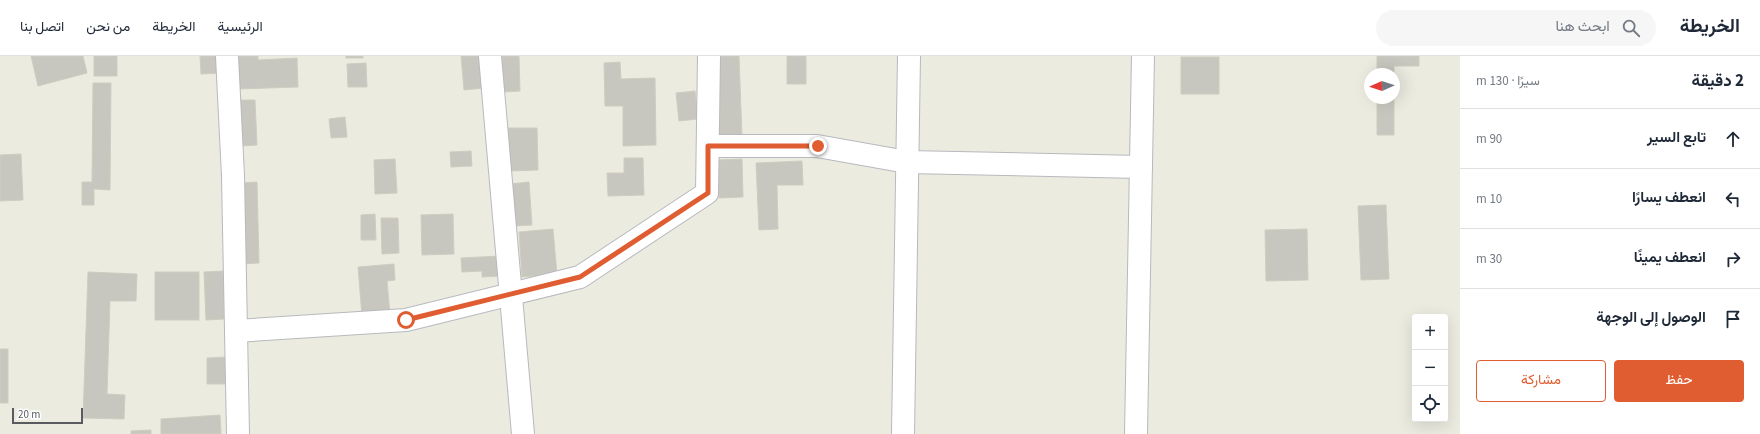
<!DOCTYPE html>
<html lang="ar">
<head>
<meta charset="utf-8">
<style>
	body { margin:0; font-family:"Source Sans 3",Vazirmatn,sans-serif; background:#f6f6f7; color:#1f2937; direction:rtl }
	.controls { position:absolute; right:12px; bottom:12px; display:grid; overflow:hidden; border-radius:4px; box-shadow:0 4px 16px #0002 }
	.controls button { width:36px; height:36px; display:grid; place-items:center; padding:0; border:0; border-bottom:1px solid #e0e1e3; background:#fff; color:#1f2937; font:20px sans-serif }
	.compass { position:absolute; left:1364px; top:12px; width:36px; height:36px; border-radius:50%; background:#fff; box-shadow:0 4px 16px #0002; rotate:267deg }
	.scale { position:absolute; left:12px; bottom:10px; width:71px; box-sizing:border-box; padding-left:4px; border:2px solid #595b60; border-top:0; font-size:11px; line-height:14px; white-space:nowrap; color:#595b60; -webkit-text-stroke:3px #fff; paint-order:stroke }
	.stop { position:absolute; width:12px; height:12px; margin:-9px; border:3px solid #e05d31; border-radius:50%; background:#fff }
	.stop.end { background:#e05d31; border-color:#fff; box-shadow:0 1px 4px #0008 }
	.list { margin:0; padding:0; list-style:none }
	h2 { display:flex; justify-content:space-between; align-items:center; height:52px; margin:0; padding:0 16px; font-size:17px }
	h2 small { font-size:13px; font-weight:400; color:#747a83 }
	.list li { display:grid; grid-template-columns:26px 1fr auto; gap:12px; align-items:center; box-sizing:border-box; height:60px; padding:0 16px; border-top:1px solid #e0e1e3 }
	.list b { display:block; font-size:15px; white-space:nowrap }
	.list em { font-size:13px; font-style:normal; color:#747a83 }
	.actions { display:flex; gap:8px; padding:12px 16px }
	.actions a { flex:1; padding:9px 0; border:1px solid #e05d31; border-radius:4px; text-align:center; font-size:14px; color:#e05d31 }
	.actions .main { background:#e05d31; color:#fff }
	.icon { flex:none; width:22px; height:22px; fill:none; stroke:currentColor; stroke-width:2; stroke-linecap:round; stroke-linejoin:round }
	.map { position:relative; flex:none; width:1460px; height:378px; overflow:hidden; direction:ltr }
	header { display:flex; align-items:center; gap:24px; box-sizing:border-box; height:56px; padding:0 20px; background:#fff; border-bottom:1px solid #e0e1e3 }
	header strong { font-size:19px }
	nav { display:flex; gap:22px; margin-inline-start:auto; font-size:14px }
	.search { width:280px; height:36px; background:#f6f6f7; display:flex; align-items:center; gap:10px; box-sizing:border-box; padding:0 14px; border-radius:22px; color:#747a83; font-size:15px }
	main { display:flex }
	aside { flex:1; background:#fff }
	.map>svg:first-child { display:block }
</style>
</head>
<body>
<header>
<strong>الخريطة</strong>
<div class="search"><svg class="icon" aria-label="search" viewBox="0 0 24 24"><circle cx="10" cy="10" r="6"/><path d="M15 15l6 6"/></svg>ابحث هنا</div>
<nav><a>الرئيسية</a><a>الخريطة</a><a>من نحن</a><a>اتصل بنا</a></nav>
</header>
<main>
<aside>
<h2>2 دقيقة<small>سيرًا · 130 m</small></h2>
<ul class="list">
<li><svg class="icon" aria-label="ahead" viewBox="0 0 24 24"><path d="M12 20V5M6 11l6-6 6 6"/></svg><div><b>تابع السير</b></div><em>90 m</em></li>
<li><svg class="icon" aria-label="left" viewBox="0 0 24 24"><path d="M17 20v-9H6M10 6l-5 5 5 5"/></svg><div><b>انعطف يسارًا</b></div><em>10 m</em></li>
<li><svg class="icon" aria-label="right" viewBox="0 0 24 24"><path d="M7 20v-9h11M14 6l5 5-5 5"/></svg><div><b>انعطف يمينًا</b></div><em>30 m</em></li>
<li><svg class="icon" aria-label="arrive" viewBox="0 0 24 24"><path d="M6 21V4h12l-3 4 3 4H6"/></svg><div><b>الوصول إلى الوجهة</b></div></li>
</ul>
<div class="actions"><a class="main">حفظ</a><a>مشاركة</a></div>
</aside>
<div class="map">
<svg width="1460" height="378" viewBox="0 0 1460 378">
	<rect width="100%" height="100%" fill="#ebebe0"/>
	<g fill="#c8c7bf" stroke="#cfcdbf">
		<polygon points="31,0 83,0 87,17 38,30"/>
		<rect x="94" y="0" width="23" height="20"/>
		<polygon points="200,0 220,0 220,17 201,18"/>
		<polygon points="238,0 258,0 258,4 297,2 298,31 239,33"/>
		<rect x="346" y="0" width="17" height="2"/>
		<polygon points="461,0 480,0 483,32 464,34"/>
		<polygon points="502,0 519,0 520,35 504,36"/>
		<polygon points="713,0 739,0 742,80 715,82"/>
		<rect x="787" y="0" width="19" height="28"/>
		<polygon points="1377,0 1419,0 1419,10 1394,10 1394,18 1377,18"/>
		<rect x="1181" y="1" width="38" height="37"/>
		<polygon points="620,6 621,23 655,22 656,89 623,90 623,50 605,50 604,7"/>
		<polygon points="366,7 367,31 348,31 347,8"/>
		<polygon points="93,27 111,27 110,134 94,133 94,149 82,149 82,126 92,126"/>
		<polygon points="695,35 698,63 679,65 676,37"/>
		<polygon points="1394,39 1394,79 1377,79 1377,42 1394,42"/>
		<polygon points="239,44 255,44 257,89 241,90"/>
		<polygon points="345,61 347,81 331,82 329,63"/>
		<polygon points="508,72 537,72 538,114 510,115"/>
		<polygon points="471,95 472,110 451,111 450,96"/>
		<polygon points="21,98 23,144 0,145 0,99"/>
		<polygon points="624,102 643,102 644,139 608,140 607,117 624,117"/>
		<polygon points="395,103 397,137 375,138 374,104"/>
		<polygon points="742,103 743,141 719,142 717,104"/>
		<polygon points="802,105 803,129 777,129 778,173 759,174 756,107"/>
		<polygon points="257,126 259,207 243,208 241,127"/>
		<polygon points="529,126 532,169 514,170 510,128"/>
		<polygon points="1386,149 1389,223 1361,224 1358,150"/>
		<polygon points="375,158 376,184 361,184 361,159"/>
		<polygon points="453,158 454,198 422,199 421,159"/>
		<polygon points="381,162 398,162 399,197 382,198"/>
		<polygon points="553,173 557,218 522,221 519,176"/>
		<polygon points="1307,173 1308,224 1266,225 1265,174"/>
		<polygon points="500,200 502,220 482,221 482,215 462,216 461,202"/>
		<polygon points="394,208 395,224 387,225 390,258 362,260 358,211"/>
		<polygon points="223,215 224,263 206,264 204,216"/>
		<polygon points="88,216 137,218 136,245 110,245 107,338 125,339 124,363 83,362"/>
		<rect x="155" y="216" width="44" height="48"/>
		<rect x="0" y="293" width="8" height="54"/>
		<polygon points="226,301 226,328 207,328 207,302"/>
		<polygon points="220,359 221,378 161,378 161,363"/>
		<polygon points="151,374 151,378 131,378 131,375"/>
	</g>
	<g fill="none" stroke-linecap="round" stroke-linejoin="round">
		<defs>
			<g id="street">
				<polyline points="227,0 233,120 238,378"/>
				<polyline points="490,0 523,378"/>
				<polyline points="708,90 817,90 907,106 1141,111"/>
				<polyline points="236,275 406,264 580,221 707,137 709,0"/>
				<polyline points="903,378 909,0"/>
				<polyline points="1136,378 1143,0"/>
			</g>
		</defs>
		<use href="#street" stroke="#b8b9be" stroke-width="24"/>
		<use href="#street" stroke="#fff" stroke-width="22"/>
	</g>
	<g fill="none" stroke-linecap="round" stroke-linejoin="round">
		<polyline stroke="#e05d31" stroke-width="5" points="406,264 580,221 708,137 708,90 818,90"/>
	</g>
</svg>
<div class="controls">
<button>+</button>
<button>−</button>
<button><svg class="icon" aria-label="locate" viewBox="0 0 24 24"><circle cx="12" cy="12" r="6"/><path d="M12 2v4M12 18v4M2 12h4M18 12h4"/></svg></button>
</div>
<svg class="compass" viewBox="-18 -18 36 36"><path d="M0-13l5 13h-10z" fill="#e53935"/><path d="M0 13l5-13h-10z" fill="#747a83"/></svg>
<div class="scale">20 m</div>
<div class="stop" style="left:406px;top:264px"></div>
<div class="stop end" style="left:818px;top:90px"></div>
</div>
</main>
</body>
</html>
